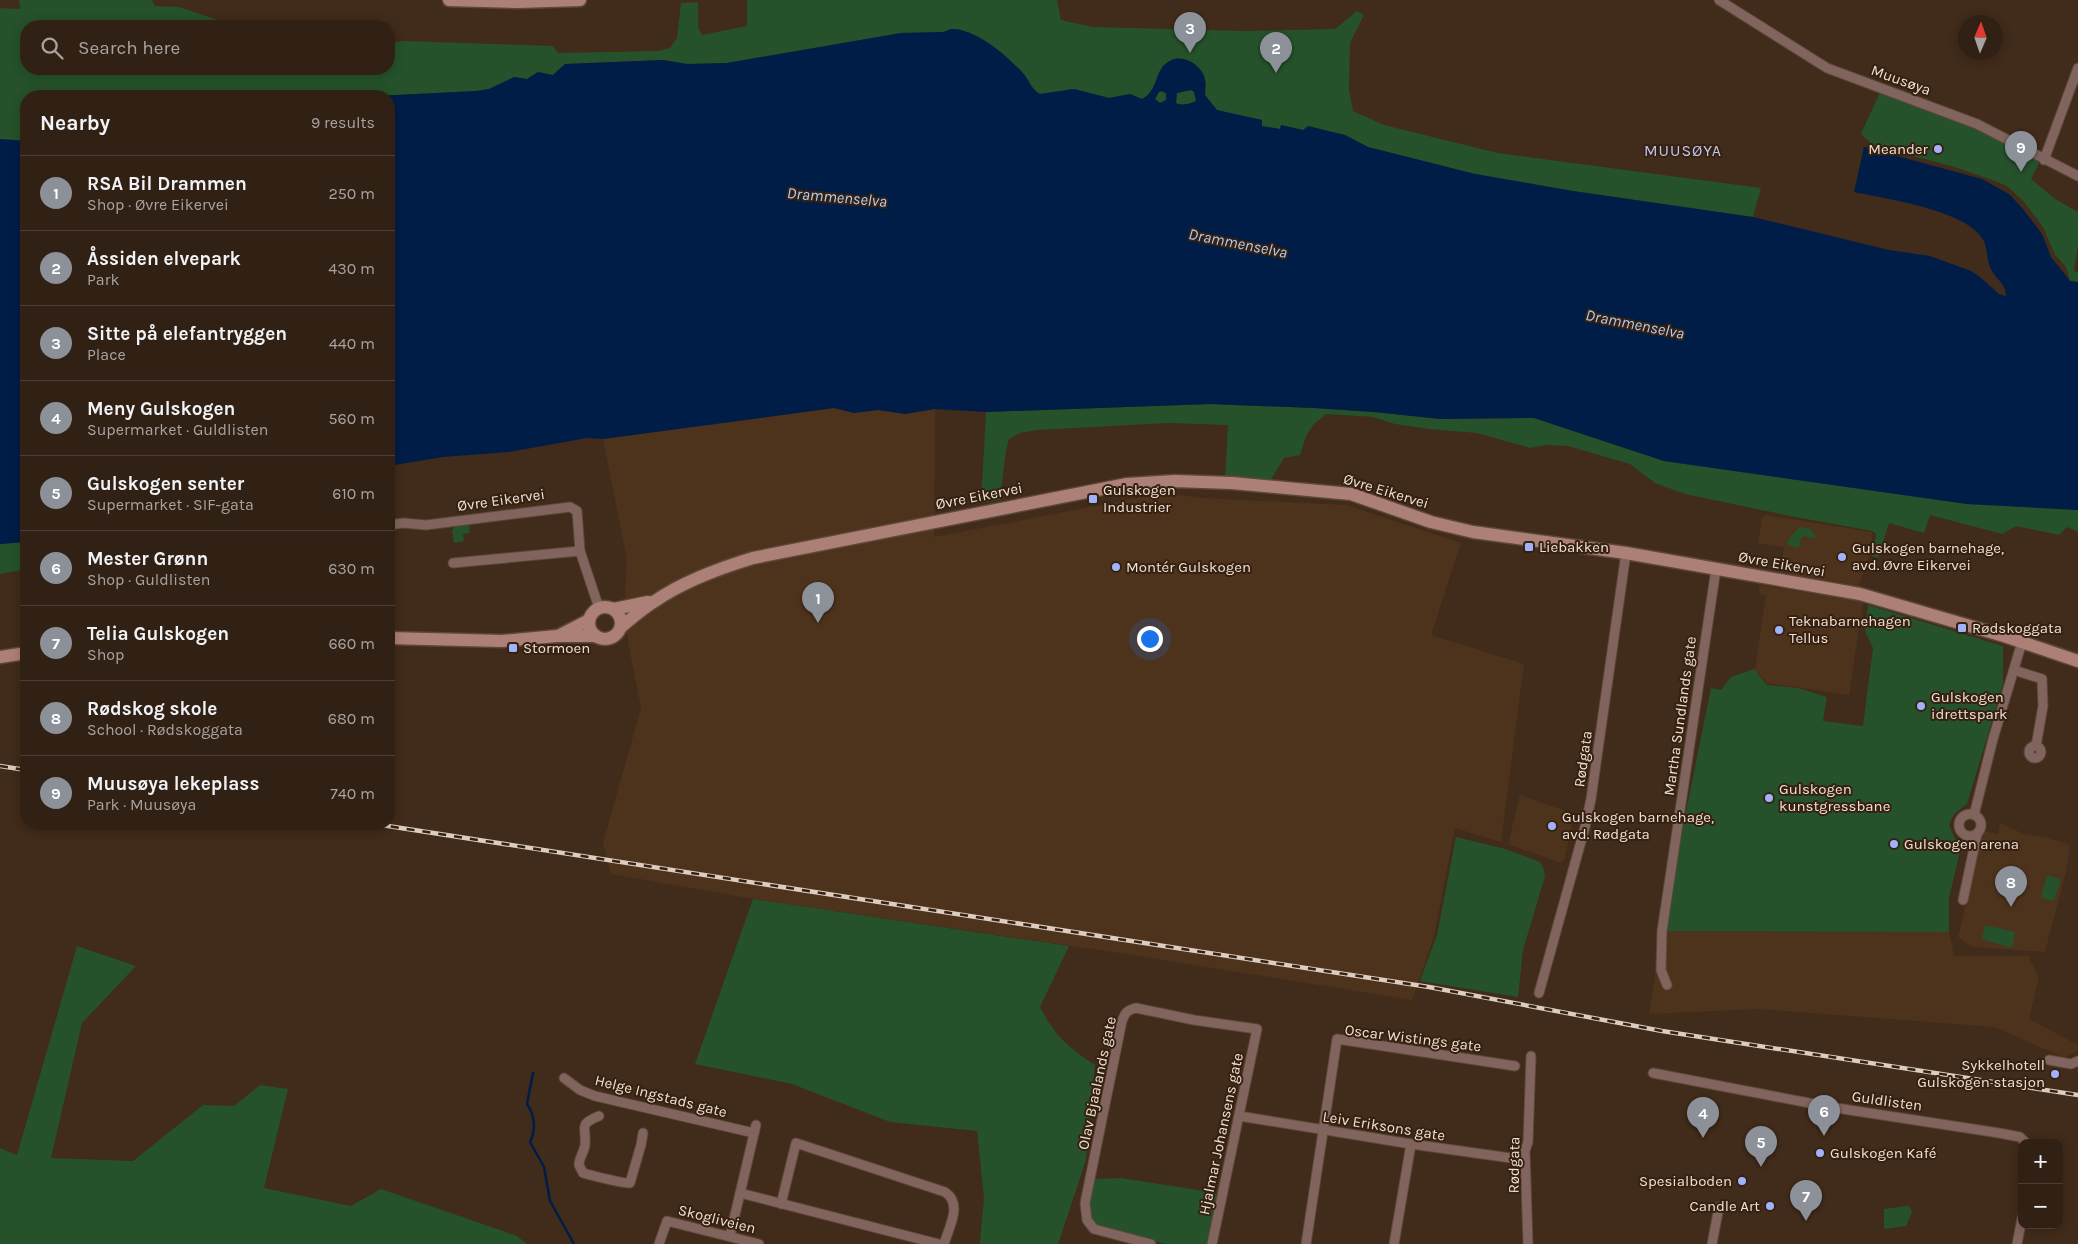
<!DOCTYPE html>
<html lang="en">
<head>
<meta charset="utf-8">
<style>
	body { margin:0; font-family:Karla,sans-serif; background:#3d2d22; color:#f1f3f6 }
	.controls { position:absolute; right:15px; bottom:15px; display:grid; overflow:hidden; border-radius:10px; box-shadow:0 2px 12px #0003 }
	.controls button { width:45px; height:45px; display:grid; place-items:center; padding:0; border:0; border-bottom:1px solid #4c3e34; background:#312014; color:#f1f3f6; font:25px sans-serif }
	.compass { position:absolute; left:1958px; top:15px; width:45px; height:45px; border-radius:50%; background:#312014; box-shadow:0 2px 12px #0003; rotate:2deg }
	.you { position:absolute; left:1149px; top:638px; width:18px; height:18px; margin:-12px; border:4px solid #fff; border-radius:50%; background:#1a73e8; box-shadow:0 0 0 8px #1a73e833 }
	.badge { display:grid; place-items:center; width:32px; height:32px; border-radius:50%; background:#8c9099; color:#fff; font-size:16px; font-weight:700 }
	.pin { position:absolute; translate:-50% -41px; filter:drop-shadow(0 1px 2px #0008) }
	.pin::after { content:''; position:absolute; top:26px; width:18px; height:15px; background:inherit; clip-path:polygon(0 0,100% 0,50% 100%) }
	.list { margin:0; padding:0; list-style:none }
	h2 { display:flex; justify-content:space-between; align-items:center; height:65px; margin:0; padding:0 20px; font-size:21px }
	h2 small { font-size:16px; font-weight:400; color:#a8a3a0 }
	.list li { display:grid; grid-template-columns:32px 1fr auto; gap:15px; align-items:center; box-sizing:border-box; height:75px; padding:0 20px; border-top:1px solid #4c3e34 }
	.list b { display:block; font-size:19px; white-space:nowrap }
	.list p { margin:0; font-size:16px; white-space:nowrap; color:#a8a3a0 }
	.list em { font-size:16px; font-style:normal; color:#a8a3a0 }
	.icon { flex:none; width:28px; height:28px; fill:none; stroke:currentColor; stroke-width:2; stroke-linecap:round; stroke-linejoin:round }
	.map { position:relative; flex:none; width:2078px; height:1244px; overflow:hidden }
	.search { position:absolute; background:#312014; box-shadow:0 2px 12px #0003; left:20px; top:20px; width:375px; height:55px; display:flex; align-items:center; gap:12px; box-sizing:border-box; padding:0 18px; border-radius:20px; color:#a8a3a0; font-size:19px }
	.panel { position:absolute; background:#312014; box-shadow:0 2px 12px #0003; left:20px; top:90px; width:375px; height:740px; border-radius:20px }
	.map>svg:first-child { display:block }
</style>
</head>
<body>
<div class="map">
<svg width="2078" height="1244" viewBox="0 0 2078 1244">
	<rect width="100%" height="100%" fill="#412b1a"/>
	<g fill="#4e331c">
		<polygon points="834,408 854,413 878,410 905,414 935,409 934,537 1164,493 1201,498 1346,505 1461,543 1431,635 1524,664 1501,842 1455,828 1434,937 1412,1000 1113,952 753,899 611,874 603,843 641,708 628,642 625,594 627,560 603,439"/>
		<polygon points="1766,515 1872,532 1872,547 1859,586 1780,572 1784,547 1758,543 1762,518"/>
		<polygon points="1759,585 1863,602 1849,695 1767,683 1755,670 1766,595 1759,594"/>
		<polygon points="1520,795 1575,814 1564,860 1561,863 1508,844"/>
		<polygon points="2000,823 2024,834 2047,838 2067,844 2070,847 2066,872 2045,952 1972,947 1958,937 1983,831 1998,834"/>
		<polygon points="1662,931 1949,932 1954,956 2028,956 2039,977 2029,1019 2078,1045 2078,1050 2065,1058 1995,1027 1759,1009 1649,1014"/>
	</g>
	<g fill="#25522a">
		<path d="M 19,0 L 152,0 L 155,6 L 179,7 L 236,26 L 26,26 L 26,69 L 389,69 L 389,43 L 403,41 L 553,46 L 558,53 L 658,51 L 670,48 L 677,38 L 681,3 L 698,2 L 698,28 L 702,35 L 747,26 L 747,0 L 1057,0 L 1061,20 L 1092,27 L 1246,31 L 1335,29 L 1357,11 L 1364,15 L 1350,43 L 1349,90 L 1353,111 L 1384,125 L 1498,153 L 1761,188 L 1753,217 L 1573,191 L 1475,174 L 1368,147 L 1345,135 L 1303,130 L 1281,125 L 1280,129 L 1261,126 L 1262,120 L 1217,111 L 1205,95 L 1206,83 L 1177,58 C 1154,66 1162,88 1142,99 L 1130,94 L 1109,98 L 1074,89 L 1040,94 L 1033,90 L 1024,75 L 1000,53 L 986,42 L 959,29 L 943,32 L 901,33 L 727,63 L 687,64 L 663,60 L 565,64 L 553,75 L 538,72 L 527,79 L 514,77 L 489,89 L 476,91 L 377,96 L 26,96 L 26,141 L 0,139 L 0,8 L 20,9 Z"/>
		<polygon points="1882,88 1931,105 2027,151 2039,163 2031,179 2055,199 2078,212 2078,246 2074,271 2078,272 2078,282 2070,281 2066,267 2055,255 2043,227 2023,201 2007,186 1987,178 1951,166 1874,146 1861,134"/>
		<path d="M 1191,90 L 1194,91 L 1196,101 C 1190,104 1181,106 1176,103 L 1177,93 Z"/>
		<circle cx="1161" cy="97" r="5.5"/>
		<polygon points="1210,404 1314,408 1374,412 1440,419 1534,418 1664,461 1967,504 2078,510 2078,532 2067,527 2059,535 2016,526 2002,534 1930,515 1924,533 1889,523 1878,558 1872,556 1876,534 1872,531 1795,517 1685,494 1655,483 1630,464 1568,446 1547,445 1530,448 1477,433 1429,429 1395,424 1373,417 1326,414 1314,424 1306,436 1300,455 1284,458 1270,481 1225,477 1228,425 1168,423 1037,430 1020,433 1009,439 1006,450 1000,500 981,503 986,412"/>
		<polygon points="469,523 470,533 463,534 464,541 454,543 452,531 455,525"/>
		<polygon points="1801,527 1810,529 1816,536 1815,539 1804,536 1801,538 1799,547 1796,548 1789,545 1787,542 1797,529"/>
		<polygon points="26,542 26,569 0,574 0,544"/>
		<polygon points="1868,605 2003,646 2003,684 1967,804 1954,814 1949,825 1955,839 1962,843 1949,898 1949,932 1662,931 1711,688 1721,690 1731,677 1754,669 1767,685 1798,688 1827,697 1823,721 1863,726 1873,648 1865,631"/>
		<polygon points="1456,837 1502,848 1540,862 1544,870 1545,876 1523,950 1518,997 1420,981 1437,935"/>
		<polygon points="2047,875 2061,879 2054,901 2041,898"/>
		<path d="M 753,899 L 1069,946 L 1040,1007 C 1056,1037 1067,1046 1095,1065 L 1086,1160 L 1058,1244 L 980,1244 L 984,1198 L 977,1131 L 890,1122 L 792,1084 L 695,1064 Z"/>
		<polygon points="1985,925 2015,932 2012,948 1982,939"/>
		<polygon points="77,946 136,966 82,1023 51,1158 133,1161 203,1105 234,1106 260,1085 288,1089 264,1188 351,1206 381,1189 517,1236 527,1244 0,1244 0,1148 17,1155"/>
		<path d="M 1121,1178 L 1217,1193 L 1207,1244 L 1165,1244 L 1136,1235 L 1132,1237 L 1095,1225 C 1086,1206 1089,1199 1094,1179 Z"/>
		<polygon points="1906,1206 1910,1207 1912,1212 1906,1226 1884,1229 1884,1209"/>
	</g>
	<g fill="#001d47" fill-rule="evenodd">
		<path d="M 951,29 C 976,28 1007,56 1023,73 C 1030,81 1031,89 1040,94 L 1074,89 L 1109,98 L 1130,94 L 1142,99 C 1159,90 1154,70 1168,62 C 1179,54 1195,61 1202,72 C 1207,79 1205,87 1205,95 L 1217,110 L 1262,120 L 1262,126 L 1280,129 L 1281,125 L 1303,130 L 1308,126 L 1345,135 L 1368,147 L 1475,174 L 1573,191 L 1753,217 L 1889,250 L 1930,256 L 1971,271 L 1980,277 L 1999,294 L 2006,296 C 2006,283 1994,278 1990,267 C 1987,259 1987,248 1984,241 C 1968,210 1886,199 1854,192 L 1864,147 L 1982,179 L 2009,194 L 2023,209 L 2042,234 L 2051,257 L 2070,281 L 2078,282 L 2078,510 L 1967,504 L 1664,461 L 1534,418 L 1441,419 L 1374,412 L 1314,408 L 1210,404 L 986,412 L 935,409 L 905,414 L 878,410 L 854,413 L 834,408 L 603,439 L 587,438 L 509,452 L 443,457 L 389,466 L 389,96 L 377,96 L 476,91 L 489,89 L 514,77 L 527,79 L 538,72 L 553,75 L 565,64 L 663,60 L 687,64 L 727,63 L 901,33 L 943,32 ZM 1191,90 L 1194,92 L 1196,101 C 1191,104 1181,106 1176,103 L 1177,93 ZM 1161,91 L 1166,93 L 1166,100 L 1160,103 L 1155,99 L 1159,92 Z"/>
		<polygon points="0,139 26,141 26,542 0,544"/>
	</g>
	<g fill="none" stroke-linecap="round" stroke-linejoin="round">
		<path stroke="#001d47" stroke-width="2.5" d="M 533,1073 L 527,1104 C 535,1115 536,1130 530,1142 L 544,1167 L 550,1201 L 574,1244"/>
		<defs>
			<g id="street">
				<polyline points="1719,0 1827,68 1977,124 2078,176"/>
				<polyline points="2044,160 2078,68"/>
				<polyline points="389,525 403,523 426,525 570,507 577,511 580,551"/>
				<polyline points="453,563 580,551 599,608"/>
				<polyline points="2014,670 2042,679 2043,706 2036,746"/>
				<circle cx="2035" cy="752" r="6"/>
				<circle cx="1970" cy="825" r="11"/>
				<polyline points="1974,815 1993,739 2022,642"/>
				<polyline points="1963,900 1977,834"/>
				<polyline points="1667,985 1661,970 1662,931 1716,569"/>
				<polyline points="1539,993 1585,827 1591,799 1626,553"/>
				<polyline points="2049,1060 2071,1064 2078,1061"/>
				<polyline points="1653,1073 1830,1107 1999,1133 2020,1137 2026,1143"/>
				<polyline points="564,1078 580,1090 595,1096 754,1133"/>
				<path d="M 599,1116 C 577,1125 587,1127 585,1145 C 584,1152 579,1158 579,1165 L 583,1173 C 590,1175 625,1184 630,1183 L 641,1145 L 643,1133"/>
				<polyline points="1239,1116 1411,1144 1525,1160"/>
				<polyline points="740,1193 939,1244"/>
				<path d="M 781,1204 L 796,1143 L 945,1192 C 963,1204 949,1227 944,1244"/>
				<polyline points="730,1236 756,1125"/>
				<polyline points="659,1244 667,1221 759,1244"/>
				<path d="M 1151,1244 L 1094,1229 L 1087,1220 L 1085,1203 L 1122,1021 C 1125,1013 1127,1010 1136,1008 L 1194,1020 L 1257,1029 L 1212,1244"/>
				<polyline points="1306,1244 1337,1039 1515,1066"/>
				<polyline points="1394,1244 1411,1144"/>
				<polyline points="1528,1244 1525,1151 1528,1142 1531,1056"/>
				<polyline points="1712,1244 1719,1207"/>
				<polyline points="2017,1244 2022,1218"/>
			</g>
			<g id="secondary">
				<polyline points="449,0 517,2 580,0"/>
				<circle cx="605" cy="623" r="16"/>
				<polyline points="614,609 648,602"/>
				<path d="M 621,627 C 632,618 643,608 655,601 C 684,581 720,568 753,558 L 1127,484 L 1175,481 L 1232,483 L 1351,494 L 1431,522 L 1473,532 L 1626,553 L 1860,594 L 2004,636 L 2078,661"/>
				<polyline points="558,636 589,620"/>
				<polyline points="389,638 502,641 557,636 596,636"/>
				<polyline points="0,657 26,653"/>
			</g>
		</defs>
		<use href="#street" stroke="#5d4838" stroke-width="11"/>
		<use href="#secondary" stroke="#5d4838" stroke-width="15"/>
		<use href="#street" stroke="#81645e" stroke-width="9"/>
		<use href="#secondary" stroke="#ad8077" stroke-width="12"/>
		<defs>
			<g id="rail">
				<polyline points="0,766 26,770"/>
				<polyline points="375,824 1429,987 1662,1031 2078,1095"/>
			</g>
		</defs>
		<use href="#rail" stroke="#dccdc1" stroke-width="4.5"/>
		<use href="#rail" stroke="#362110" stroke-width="2.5" stroke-dasharray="8" stroke-linecap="butt"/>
	</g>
	<g fill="#a1b2fd" stroke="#362110" stroke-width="2">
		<circle cx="1938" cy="149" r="5"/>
		<rect x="1088" y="494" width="10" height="10" rx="2.5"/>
		<rect x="1524" y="542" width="10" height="10" rx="2.5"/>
		<circle cx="1842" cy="557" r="5"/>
		<circle cx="1116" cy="567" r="5"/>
		<rect x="1957" y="623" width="10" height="10" rx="2.5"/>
		<circle cx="1779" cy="630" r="5"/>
		<rect x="508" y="643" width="10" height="10" rx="2.5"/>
		<circle cx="1921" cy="706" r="5"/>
		<circle cx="1769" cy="798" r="5"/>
		<circle cx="1552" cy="826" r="5"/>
		<circle cx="1894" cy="844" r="5"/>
		<circle cx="2055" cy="1074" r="5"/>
		<circle cx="1820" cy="1153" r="5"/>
		<circle cx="1742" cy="1181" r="5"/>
		<circle cx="1770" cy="1206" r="5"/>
	</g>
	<g text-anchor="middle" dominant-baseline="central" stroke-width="4" stroke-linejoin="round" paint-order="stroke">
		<g font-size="15" fill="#efe1d6" stroke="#362110">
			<text transform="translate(1901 80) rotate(20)">Muusøya</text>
			<text transform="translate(1386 491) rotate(17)">Øvre Eikervei</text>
			<text transform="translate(979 496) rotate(-11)">Øvre Eikervei</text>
			<text transform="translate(501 500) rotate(-8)">Øvre Eikervei</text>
			<text transform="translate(1782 564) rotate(10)">Øvre Eikervei</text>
			<text transform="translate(1680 716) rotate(-82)">Martha Sundlands gate</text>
			<text transform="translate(1583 759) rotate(-82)">Rødgata</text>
			<text transform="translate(1413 1038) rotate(7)">Oscar Wistings gate</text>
			<text transform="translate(1097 1083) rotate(-78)">Olav Bjaalands gate</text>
			<text transform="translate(661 1096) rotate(14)">Helge Ingstads gate</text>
			<text transform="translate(1887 1101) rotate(8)">Guldlisten</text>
			<text transform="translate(1384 1126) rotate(9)">Leiv Eriksons gate</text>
			<text transform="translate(1221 1134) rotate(-78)">Hjalmar Johansens gate</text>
			<text transform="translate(1514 1165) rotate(-89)">Rødgata</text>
			<text transform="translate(717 1219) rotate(14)">Skogliveien</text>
		</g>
		<g font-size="15" fill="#efe1d6" stroke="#362110" text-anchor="start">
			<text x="1928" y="149" text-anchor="end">Meander</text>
			<text x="1103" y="490">Gulskogen<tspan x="1103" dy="17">Industrier</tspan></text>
			<text x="1539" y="547">Liebakken</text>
			<text x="1852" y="548">Gulskogen barnehage,<tspan x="1852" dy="17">avd. Øvre Eikervei</tspan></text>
			<text x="1126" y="567">Montér Gulskogen</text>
			<text x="1789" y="621">Teknabarnehagen<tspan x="1789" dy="17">Tellus</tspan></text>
			<text x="1972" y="628">Rødskoggata</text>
			<text x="523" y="648">Stormoen</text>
			<text x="1931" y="697">Gulskogen<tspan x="1931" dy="17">idrettspark</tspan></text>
			<text x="1779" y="789">Gulskogen<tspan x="1779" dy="17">kunstgressbane</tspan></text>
			<text x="1562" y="817">Gulskogen barnehage,<tspan x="1562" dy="17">avd. Rødgata</tspan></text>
			<text x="1904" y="844">Gulskogen arena</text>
			<text x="2045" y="1065" text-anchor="end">Sykkelhotell<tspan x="2045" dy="17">Gulskogen stasjon</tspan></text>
			<text x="1830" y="1153">Gulskogen Kafé</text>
			<text x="1732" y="1181" text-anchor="end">Spesialboden</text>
			<text x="1760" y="1206" text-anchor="end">Candle Art</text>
		</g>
		<g font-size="16" letter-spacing="1" fill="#bec9f3" stroke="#362110">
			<text x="1683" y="150">MUUSØYA</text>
		</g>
		<g font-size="16" font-style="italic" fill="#b0cffb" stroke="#362110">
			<text transform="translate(837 197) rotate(5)">Drammenselva</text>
			<text transform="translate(1238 243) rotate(11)">Drammenselva</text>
			<text transform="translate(1635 324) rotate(11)">Drammenselva</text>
		</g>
	</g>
</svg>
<div class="controls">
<button>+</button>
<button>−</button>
</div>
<svg class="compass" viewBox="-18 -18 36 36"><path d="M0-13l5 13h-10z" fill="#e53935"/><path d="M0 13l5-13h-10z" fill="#a8a3a0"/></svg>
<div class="you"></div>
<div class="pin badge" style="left:818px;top:623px">1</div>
<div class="pin badge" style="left:1276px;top:73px">2</div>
<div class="pin badge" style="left:1190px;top:53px">3</div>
<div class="pin badge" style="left:1703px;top:1138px">4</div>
<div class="pin badge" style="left:1761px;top:1167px">5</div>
<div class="pin badge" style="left:1824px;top:1136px">6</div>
<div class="pin badge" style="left:1806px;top:1221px">7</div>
<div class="pin badge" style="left:2011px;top:907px">8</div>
<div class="pin badge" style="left:2021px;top:172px">9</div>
<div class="search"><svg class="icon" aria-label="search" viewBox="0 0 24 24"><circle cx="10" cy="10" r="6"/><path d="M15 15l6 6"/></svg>Search here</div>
<section class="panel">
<h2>Nearby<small>9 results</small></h2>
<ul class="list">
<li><span class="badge">1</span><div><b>RSA Bil Drammen</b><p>Shop · Øvre Eikervei</p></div><em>250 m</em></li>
<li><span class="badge">2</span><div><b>Åssiden elvepark</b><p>Park</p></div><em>430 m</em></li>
<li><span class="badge">3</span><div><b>Sitte på elefantryggen</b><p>Place</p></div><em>440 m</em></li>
<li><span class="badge">4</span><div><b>Meny Gulskogen</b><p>Supermarket · Guldlisten</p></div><em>560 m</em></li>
<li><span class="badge">5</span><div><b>Gulskogen senter</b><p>Supermarket · SIF-gata</p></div><em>610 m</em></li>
<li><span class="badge">6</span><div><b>Mester Grønn</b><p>Shop · Guldlisten</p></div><em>630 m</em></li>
<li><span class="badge">7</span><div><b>Telia Gulskogen</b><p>Shop</p></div><em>660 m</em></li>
<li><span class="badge">8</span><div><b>Rødskog skole</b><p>School · Rødskoggata</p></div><em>680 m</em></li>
<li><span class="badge">9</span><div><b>Muusøya lekeplass</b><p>Park · Muusøya</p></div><em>740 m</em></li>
</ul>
</section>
</div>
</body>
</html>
